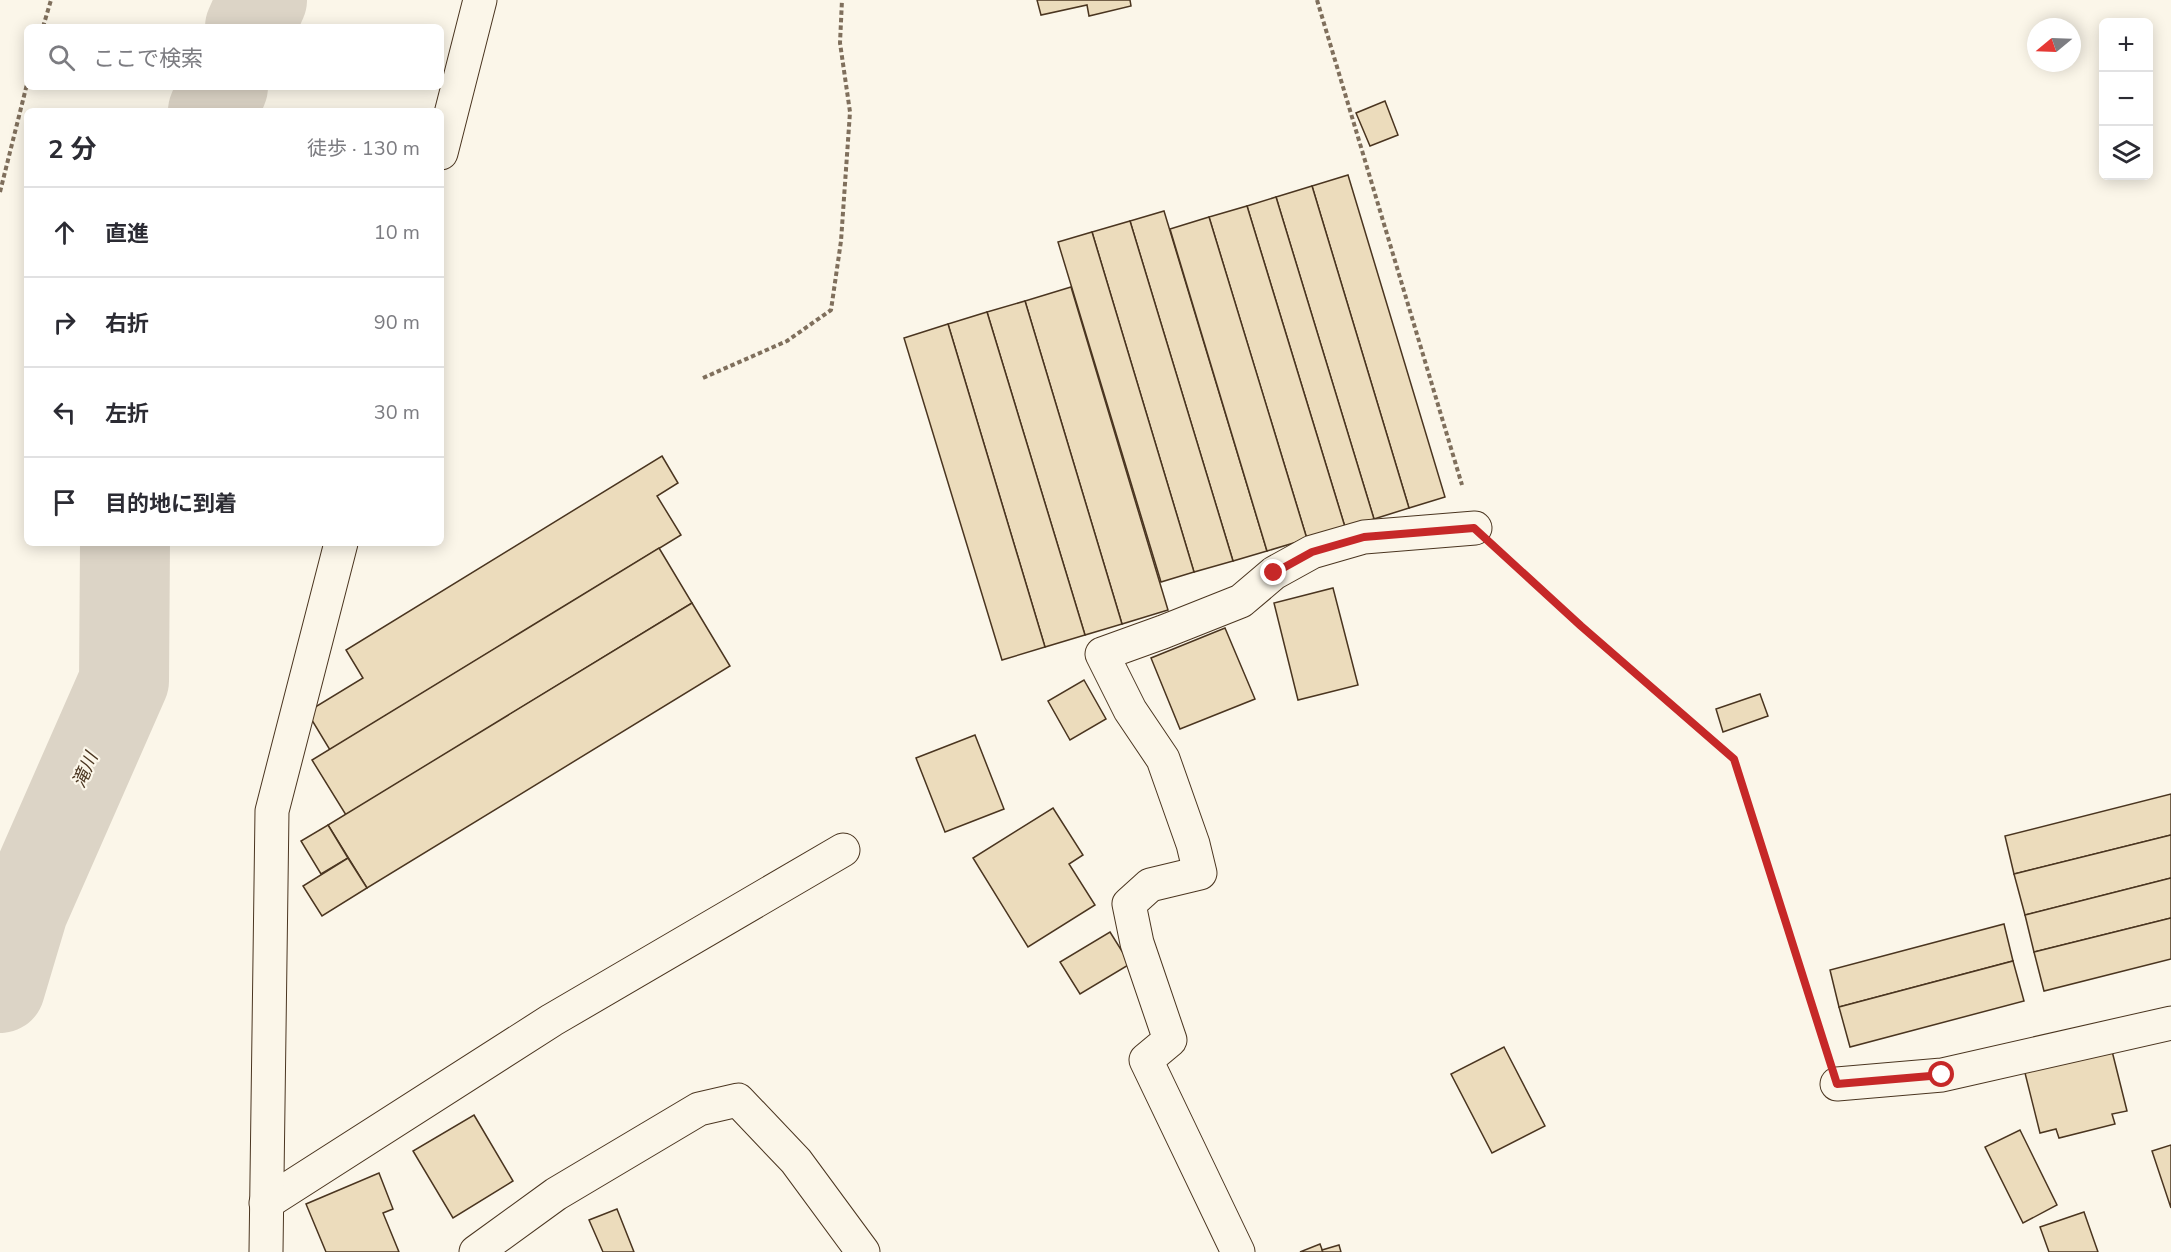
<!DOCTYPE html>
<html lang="ja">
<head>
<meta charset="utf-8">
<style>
	body { margin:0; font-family:"Nunito Sans","Noto Sans JP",sans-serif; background:#f7f7f7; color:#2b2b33 }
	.controls { position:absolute; right:18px; top:18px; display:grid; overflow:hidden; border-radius:9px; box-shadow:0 3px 15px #0003 }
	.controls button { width:54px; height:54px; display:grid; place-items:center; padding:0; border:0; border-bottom:2px solid #e1e1e2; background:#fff; color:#2b2b33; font:30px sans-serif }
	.compass { position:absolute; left:2027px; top:18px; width:54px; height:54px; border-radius:50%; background:#fff; box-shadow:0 3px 15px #0003; rotate:251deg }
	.stop { position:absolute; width:18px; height:18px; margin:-14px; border:4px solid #c62828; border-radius:50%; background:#fff }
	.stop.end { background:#c62828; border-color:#fff; box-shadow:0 2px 6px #0008 }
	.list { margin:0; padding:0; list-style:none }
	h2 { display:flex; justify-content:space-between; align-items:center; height:78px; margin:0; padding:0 24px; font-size:26px }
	h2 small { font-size:20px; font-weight:400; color:#7c7c81 }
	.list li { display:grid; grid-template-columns:39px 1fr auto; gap:18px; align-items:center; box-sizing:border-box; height:90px; padding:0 24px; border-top:2px solid #e1e1e2 }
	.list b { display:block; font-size:22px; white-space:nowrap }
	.list em { font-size:20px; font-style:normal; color:#7c7c81 }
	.icon { flex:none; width:33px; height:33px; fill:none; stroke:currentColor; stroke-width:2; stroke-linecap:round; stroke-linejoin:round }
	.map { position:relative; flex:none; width:2171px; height:1252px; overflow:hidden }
	.search { position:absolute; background:#fff; box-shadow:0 3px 15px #0003; left:24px; top:24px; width:420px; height:66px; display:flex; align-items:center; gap:15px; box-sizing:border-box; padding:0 21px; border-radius:9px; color:#7c7c81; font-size:22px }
	.panel { position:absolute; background:#fff; box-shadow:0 3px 15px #0003; left:24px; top:108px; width:420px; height:438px; border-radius:9px }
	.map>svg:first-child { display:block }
</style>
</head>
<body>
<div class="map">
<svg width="2171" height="1252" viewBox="0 0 2171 1252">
	<rect width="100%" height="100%" fill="#fbf6e9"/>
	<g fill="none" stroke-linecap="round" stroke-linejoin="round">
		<g stroke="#dcd4c6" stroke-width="90">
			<polyline points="250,27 262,0"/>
			<polyline points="213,111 223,87"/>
			<polyline points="0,988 23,911 124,681 125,543"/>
		</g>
	</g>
	<g fill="#ecdcbc" stroke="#4a3520" stroke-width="1.5">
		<polygon points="1037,0 1130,0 1131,6 1089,16 1087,5 1041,15"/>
		<polygon points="1385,101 1398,135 1370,146 1356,113"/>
		<polygon points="1348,175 1445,497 1409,508 1312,186"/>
		<polygon points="1312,186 1409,508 1374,519 1276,197"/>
		<polygon points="1276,197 1374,519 1345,527 1247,206"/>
		<polygon points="1247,206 1345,527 1307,539 1209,217"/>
		<polygon points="1164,211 1267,551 1233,561 1130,221"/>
		<polygon points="1209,217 1307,539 1267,551 1170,229"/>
		<polygon points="1130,221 1233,561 1194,572 1092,232"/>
		<polygon points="1092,232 1194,572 1161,582 1058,242"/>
		<polygon points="1071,287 1168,610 1122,624 1025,301"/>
		<polygon points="1025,301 1122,624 1085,635 987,312"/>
		<polygon points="987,312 1085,635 1045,647 948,324"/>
		<polygon points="948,324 1045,647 1002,660 904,338"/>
		<polygon points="662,456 678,483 657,496 681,535 330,750 307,712 363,678 346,650"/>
		<polygon points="659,548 692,603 346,815 312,760"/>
		<polygon points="1333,588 1358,685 1298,700 1274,603"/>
		<polygon points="692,603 730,666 367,888 328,825"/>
		<polygon points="1225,628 1255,699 1180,729 1151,658"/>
		<polygon points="1084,680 1106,719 1070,740 1048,701"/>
		<polygon points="1760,694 1768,716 1723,732 1716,709"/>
		<polygon points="975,735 1004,809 945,832 916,758"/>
		<polygon points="2171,794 2171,835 2014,874 2005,836"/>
		<polygon points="1053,808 1083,855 1069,864 1095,905 1028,947 973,858"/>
		<polygon points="328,825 348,858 321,874 301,841"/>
		<polygon points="2171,835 2171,878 2025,915 2014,874"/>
		<polygon points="348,858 367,888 322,916 303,886"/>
		<polygon points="2171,878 2171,918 2034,952 2025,915"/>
		<polygon points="2171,918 2171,959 2044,991 2034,952"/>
		<polygon points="2004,924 2013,961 1839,1007 1830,970"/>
		<polygon points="1110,932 1130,964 1080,994 1060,962"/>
		<polygon points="2013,961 2024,1001 1850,1047 1839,1007"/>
		<polygon points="2110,1043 2127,1111 2112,1114 2115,1124 2059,1138 2056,1129 2040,1133 2023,1065"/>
		<polygon points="1504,1047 1545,1126 1492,1153 1451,1074"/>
		<polygon points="474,1115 513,1181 453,1218 413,1151"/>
		<polygon points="2020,1130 2057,1205 2023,1223 1985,1147"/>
		<polygon points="2171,1145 2171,1208 2152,1151"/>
		<polygon points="379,1173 393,1209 383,1213 399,1252 326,1252 306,1204"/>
		<polygon points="617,1209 634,1252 603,1252 589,1220"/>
		<polygon points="2084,1212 2098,1252 2049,1252 2040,1227"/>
		<polygon points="1320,1244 1323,1252 1300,1252"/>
		<polygon points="1339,1245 1341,1252 1323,1252 1322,1250"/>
	</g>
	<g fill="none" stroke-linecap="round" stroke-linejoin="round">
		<defs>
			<g id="minor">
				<polyline points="441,153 480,0"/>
				<polyline points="1837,1084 1942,1075 2171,1023"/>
				<polyline points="266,1203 552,1020 843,850"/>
				<polyline points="266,1252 272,811 341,543"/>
				<polyline points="476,1252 556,1194 699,1109 738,1100 796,1161 863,1252"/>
				<polyline points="1238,1252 1146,1060 1170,1040 1137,943 1129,904 1150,885 1200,873 1193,844 1163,759 1130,710 1102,654 1163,632 1241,601 1274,573 1312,552 1364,537 1475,528"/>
			</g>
		</defs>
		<use href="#minor" stroke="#4a3520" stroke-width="35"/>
		<g stroke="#7f6f5c" stroke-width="4" stroke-dasharray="4.5 3" stroke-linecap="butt">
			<polyline points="1317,0 1462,485"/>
			<polyline points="43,27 51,0"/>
			<polyline points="0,192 27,84"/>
			<polyline points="703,378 787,341 831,310 841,241 850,112 840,43 842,0"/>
			<polyline points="1507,558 1581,626 1734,759 1824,1043"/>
		</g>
		<use href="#minor" stroke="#fbf6e9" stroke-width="33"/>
	</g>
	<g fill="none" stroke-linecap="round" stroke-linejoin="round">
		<polyline stroke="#c62828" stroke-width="8" points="1274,573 1312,552 1364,537 1474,528 1581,626 1734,759 1837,1084 1942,1075"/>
	</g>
	<g text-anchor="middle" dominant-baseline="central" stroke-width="4.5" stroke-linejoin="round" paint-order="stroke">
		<g font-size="18" font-style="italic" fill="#4a3520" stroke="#fbf6e9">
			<text transform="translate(85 770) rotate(-66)">滝川</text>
		</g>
	</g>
</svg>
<div class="controls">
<button>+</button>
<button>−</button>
<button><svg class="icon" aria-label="layers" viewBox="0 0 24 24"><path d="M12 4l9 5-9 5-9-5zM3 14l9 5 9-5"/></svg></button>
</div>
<svg class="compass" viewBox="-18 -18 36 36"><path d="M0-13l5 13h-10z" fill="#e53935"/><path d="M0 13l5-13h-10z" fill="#7c7c81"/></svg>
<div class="stop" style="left:1942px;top:1075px"></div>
<div class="stop end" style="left:1274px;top:573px"></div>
<div class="search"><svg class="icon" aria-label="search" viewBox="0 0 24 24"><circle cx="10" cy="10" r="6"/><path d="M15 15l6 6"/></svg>ここで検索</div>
<section class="panel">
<h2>2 分<small>徒歩 · 130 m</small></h2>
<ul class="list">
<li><svg class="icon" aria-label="ahead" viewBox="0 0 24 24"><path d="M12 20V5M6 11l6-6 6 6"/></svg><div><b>直進</b></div><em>10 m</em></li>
<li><svg class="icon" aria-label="right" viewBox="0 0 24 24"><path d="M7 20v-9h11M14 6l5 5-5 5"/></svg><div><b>右折</b></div><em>90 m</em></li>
<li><svg class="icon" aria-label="left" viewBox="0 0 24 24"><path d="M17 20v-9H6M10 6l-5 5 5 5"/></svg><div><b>左折</b></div><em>30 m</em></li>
<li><svg class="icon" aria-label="arrive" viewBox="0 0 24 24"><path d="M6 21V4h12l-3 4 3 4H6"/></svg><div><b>目的地に到着</b></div></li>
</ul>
</section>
</div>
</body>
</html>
